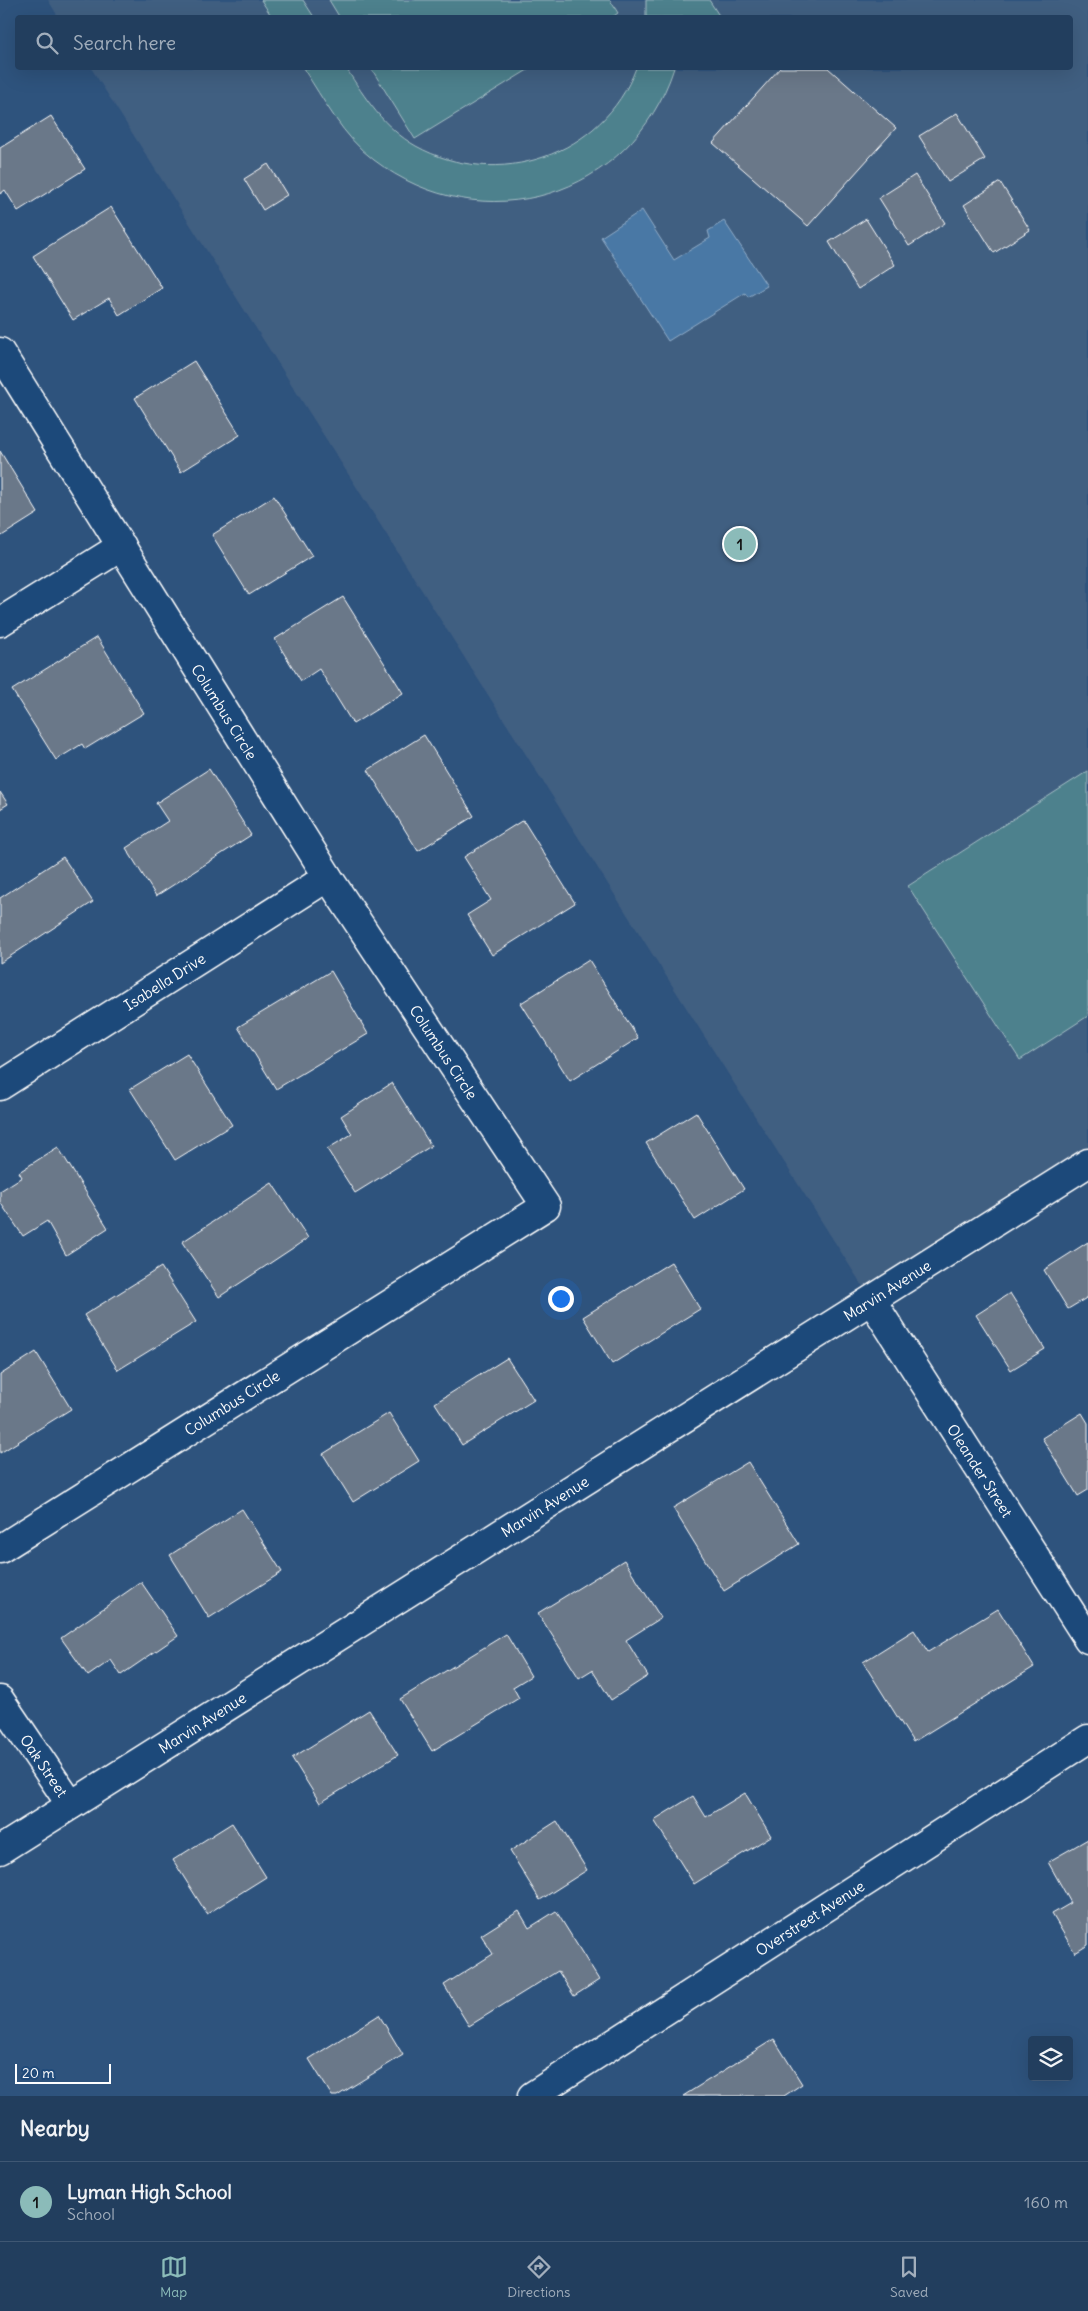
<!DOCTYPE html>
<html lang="en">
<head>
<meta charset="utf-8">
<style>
	body { margin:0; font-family:Delius,sans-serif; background:#2a4564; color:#f1f3f6 }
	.controls { position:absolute; right:15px; bottom:15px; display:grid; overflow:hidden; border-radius:5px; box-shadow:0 5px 20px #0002 }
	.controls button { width:45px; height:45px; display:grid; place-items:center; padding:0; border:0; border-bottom:1px solid #3f5773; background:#223e5e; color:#f1f3f6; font:25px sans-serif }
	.scale { position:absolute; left:15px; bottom:12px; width:96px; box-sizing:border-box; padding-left:5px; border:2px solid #fff; border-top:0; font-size:14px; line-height:18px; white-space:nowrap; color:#fff; -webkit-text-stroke:4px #1f4a7a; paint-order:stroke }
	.you { position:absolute; left:560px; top:1298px; width:18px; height:18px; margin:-12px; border:4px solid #fff; border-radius:50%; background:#1a73e8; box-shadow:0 0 0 8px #1a73e833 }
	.badge { display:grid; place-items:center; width:32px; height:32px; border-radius:50%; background:#8bbbb9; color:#111; font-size:16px; font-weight:700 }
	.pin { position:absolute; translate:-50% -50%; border:2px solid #fff; box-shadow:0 1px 5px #0006 }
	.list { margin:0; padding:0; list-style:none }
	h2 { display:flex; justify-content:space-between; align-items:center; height:65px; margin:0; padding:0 20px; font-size:21px }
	h2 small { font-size:16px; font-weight:400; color:#a2aebc }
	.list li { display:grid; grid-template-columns:32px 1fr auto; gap:15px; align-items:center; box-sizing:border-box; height:80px; padding:0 20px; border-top:1px solid #3f5773 }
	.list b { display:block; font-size:19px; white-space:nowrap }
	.list p { margin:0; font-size:16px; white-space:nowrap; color:#a2aebc }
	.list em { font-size:16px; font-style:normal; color:#a2aebc }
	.icon { flex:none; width:28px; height:28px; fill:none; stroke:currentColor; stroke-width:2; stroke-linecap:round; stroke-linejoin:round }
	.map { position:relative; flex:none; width:1088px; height:2096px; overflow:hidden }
	.search { position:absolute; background:#223e5e; box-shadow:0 5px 20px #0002; left:15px; right:15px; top:15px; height:55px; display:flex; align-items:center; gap:12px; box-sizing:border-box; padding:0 18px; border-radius:5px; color:#a2aebc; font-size:19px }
	.sheet { height:145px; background:#223e5e }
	nav { display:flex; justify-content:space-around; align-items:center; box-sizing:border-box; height:70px; border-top:1px solid #3f5773; background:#223e5e; font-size:14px; color:#a2aebc }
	nav a { display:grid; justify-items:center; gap:2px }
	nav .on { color:#8bbbb9 }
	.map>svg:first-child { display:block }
</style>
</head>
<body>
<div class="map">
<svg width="1088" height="2096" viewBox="0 0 1088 2096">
	<rect width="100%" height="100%" fill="#2e537d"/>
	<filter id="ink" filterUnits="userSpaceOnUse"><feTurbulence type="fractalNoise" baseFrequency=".02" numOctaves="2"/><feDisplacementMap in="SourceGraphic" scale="10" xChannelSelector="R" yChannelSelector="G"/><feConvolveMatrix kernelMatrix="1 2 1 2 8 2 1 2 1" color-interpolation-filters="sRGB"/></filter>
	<g filter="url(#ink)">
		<polygon fill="#405e81" points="48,0 1088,0 1088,1163 872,1301 91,68 1070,68 1070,18 59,18"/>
		<g fill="#4d818d" stroke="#a6c0c6">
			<polygon points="261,0 303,0 314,17 272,17"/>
			<polygon points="329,0 610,0 618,13 611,18 340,18"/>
			<polygon points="646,0 709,0 720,17 646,17"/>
			<path d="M 303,68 L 346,68 C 365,98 384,128 416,146 C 497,191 603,156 636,68 L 674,68 C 632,198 482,242 374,160 C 343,137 324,100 303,68 Z"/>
			<polygon points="371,68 531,68 415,139"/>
			<polygon points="1088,771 1088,1016 1020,1060 908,886"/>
		</g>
		<polygon fill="#4978a5" stroke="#92aec9" points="642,210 674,260 710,238 708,231 724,221 767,286 748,297 745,293 668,341 601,237"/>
		<g fill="#6a7889" stroke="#fff">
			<polygon points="780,68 828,68 896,128 808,226 713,143"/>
			<polygon points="957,113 985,159 948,182 919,136"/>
			<polygon points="51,116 85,169 18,211 5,190 0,194 0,148"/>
			<polygon points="268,164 287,195 263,210 244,179"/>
			<polygon points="915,175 945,223 909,246 879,198"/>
			<polygon points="1000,182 1030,230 994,253 964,205"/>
			<polygon points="111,207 162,288 119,315 109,298 73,320 33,256"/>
			<polygon points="866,219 895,265 858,289 829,242"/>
			<polygon points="194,361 240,435 181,472 135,398"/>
			<polygon points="0,451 38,513 0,537"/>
			<polygon points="274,496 312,556 249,595 212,535"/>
			<polygon points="343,597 403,693 353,724 319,669 301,681 275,639"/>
			<polygon points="97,637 144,713 85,749 82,744 56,760 12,690"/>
			<polygon points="424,735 474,816 418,851 368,770"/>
			<polygon points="209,769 251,835 156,896 126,848 168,821 156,803"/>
			<polygon points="0,792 8,804 0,809"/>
			<polygon points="523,820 575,903 492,955 467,915 491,900 464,857"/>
			<polygon points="63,857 93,902 0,963 0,898"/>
			<polygon points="589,960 638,1038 570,1081 521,1003"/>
			<polygon points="331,971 368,1034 276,1089 238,1027"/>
			<polygon points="187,1054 232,1125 175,1160 130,1089"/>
			<polygon points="392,1083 431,1146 355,1193 327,1149 352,1134 341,1116"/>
			<polygon points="696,1112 744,1189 695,1220 646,1143"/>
			<polygon points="58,1147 108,1228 66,1255 47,1221 23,1236 0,1202 0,1191 22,1177 19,1172"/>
			<polygon points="272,1183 308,1238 219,1297 182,1242"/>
			<polygon points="1088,1242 1088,1297 1068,1309 1044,1270"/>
			<polygon points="671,1262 700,1309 612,1364 583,1317"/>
			<polygon points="161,1267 196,1322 118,1370 84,1315"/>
			<polygon points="1010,1293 1045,1349 1011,1370 976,1315"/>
			<polygon points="36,1352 71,1409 0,1453 0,1375"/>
			<polygon points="507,1358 534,1400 462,1445 435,1403"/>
			<polygon points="389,1413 419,1461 353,1502 323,1454"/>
			<polygon points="1082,1413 1088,1423 1088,1490 1078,1496 1042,1438"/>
			<polygon points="748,1462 799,1544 724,1591 673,1508"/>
			<polygon points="242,1509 282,1572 209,1618 170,1555"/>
			<polygon points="624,1560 661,1618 626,1640 648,1676 611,1700 592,1670 579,1678 538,1613"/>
			<polygon points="141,1582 178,1636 121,1675 111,1660 88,1676 61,1638"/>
			<polygon points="998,1609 1034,1667 913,1742 863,1662 914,1630 928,1652"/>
			<polygon points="506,1634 531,1676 513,1687 519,1698 432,1751 400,1699"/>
			<polygon points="369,1710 398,1755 320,1803 292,1758"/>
			<polygon points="745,1793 771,1836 694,1884 654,1820 693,1796 706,1817"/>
			<polygon points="557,1821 587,1870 540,1900 510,1851"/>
			<polygon points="232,1823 266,1877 207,1914 173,1860"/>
			<polygon points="1088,1839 1088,1945 1075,1953 1052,1914 1071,1903 1048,1862"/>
			<polygon points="519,1911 529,1928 556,1911 599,1980 574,1996 558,1971 469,2026 444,1985 493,1954 481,1935"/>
			<polygon points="379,2015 403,2055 337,2096 332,2096 309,2059"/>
			<polygon points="774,2039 802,2084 784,2096 683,2096"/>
		</g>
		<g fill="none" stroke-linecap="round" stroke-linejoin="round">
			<defs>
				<g id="street">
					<path id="s1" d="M 0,352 L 328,877 L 546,1206 L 0,1549"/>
					<polyline points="0,622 122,546"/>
					<path id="s2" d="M 0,1086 L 328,877"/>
					<path id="s3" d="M 872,1301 L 1088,1639"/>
					<path id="s4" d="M 0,1700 L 71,1805"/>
					<path id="s5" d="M 0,1850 L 1088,1163"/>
					<path id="s6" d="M 532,2096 L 1088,1739"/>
				</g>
			</defs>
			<use href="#street" stroke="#fff" stroke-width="31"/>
			<use href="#street" stroke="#1f4a7a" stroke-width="28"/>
		</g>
	</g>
	<g text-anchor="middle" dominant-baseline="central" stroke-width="4" stroke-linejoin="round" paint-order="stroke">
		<g font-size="15" fill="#fff" stroke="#1f4a7a">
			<text stroke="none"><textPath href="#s1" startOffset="424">Columbus Circle</textPath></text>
			<text stroke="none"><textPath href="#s2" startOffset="195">Isabella Drive</textPath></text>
			<text stroke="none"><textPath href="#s1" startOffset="829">Columbus Circle</textPath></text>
			<text stroke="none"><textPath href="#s5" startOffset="1049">Marvin Avenue</textPath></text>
			<text transform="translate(232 1403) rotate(-32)">Columbus Circle</text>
			<text stroke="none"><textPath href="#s3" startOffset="201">Oleander Street</textPath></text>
			<text stroke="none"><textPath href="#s5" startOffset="644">Marvin Avenue</textPath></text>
			<text stroke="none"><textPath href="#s5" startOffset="239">Marvin Avenue</textPath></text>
			<text stroke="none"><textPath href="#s4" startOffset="79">Oak Street</textPath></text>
			<text stroke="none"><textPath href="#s6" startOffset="330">Overstreet Avenue</textPath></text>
		</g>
	</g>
</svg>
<div class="controls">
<button><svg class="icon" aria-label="layers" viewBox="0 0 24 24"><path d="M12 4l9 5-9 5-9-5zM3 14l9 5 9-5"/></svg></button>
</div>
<div class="scale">20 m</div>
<div class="you"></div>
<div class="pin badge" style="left:740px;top:544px">1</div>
<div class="search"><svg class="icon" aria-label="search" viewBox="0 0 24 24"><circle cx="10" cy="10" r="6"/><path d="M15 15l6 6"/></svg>Search here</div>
</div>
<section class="sheet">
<h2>Nearby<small></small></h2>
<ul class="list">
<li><span class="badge">1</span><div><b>Lyman High School</b><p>School</p></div><em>160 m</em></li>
</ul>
</section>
<nav>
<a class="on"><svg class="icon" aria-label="map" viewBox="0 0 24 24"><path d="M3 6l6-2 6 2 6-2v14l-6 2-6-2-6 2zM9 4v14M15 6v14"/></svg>Map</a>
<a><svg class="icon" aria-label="directions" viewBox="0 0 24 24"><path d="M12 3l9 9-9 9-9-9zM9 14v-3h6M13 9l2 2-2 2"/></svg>Directions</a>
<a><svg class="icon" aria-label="saved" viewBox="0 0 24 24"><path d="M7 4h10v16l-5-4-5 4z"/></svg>Saved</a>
</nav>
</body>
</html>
